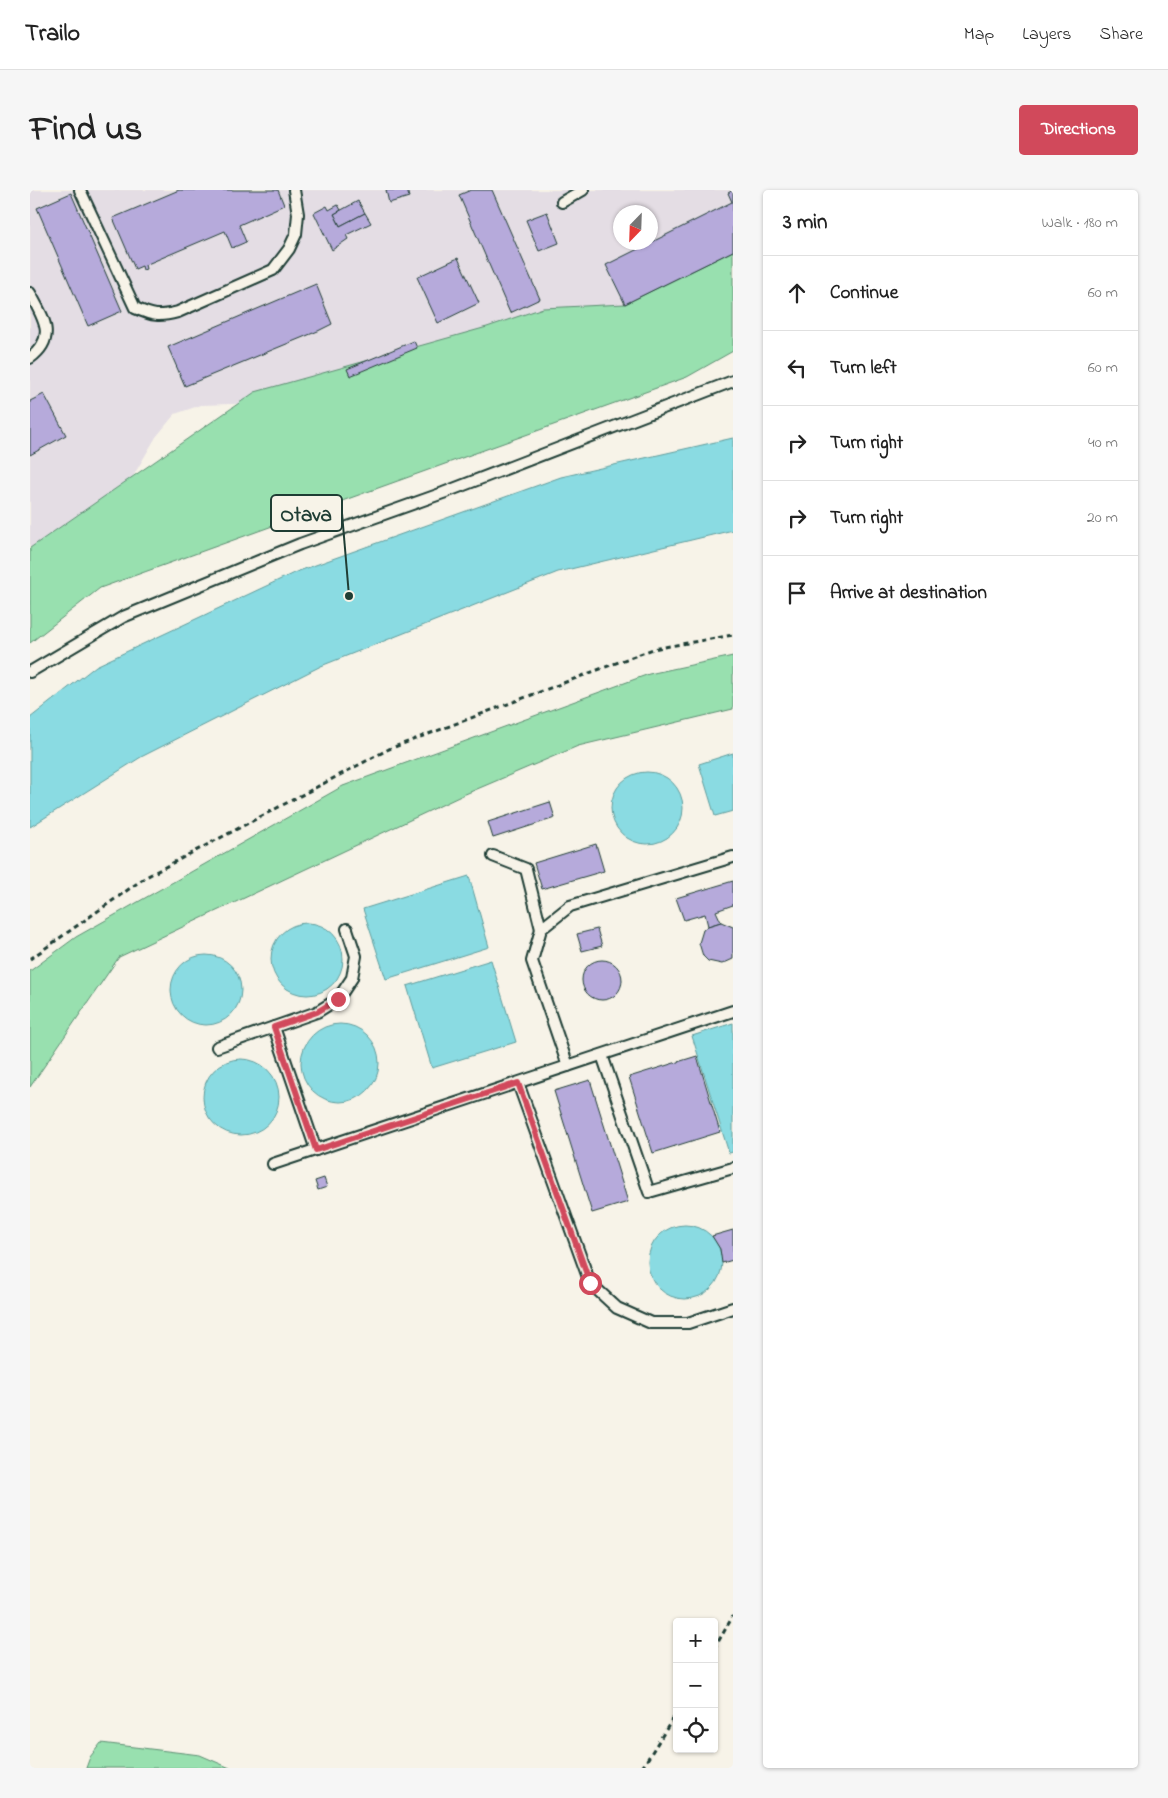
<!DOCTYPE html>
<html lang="en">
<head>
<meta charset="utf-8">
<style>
	body { margin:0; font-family:"Indie Flower",sans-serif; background:#f6f6f6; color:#222 }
	.controls { position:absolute; right:15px; bottom:15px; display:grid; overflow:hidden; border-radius:5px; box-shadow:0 1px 4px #0004 }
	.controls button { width:45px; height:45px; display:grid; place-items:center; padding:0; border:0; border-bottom:1px solid #e0e0e0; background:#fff; color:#222; font:25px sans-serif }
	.compass { position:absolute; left:583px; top:15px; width:45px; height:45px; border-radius:50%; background:#fff; box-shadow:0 1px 4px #0004; rotate:203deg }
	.stop { position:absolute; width:15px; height:15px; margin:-11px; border:4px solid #d1495b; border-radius:50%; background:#fff }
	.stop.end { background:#d1495b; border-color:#fff; box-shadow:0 1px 5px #0008 }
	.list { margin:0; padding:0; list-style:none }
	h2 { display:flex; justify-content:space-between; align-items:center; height:65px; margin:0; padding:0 20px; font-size:21px }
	h2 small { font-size:16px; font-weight:400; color:#767676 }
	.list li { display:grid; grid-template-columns:32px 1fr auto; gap:15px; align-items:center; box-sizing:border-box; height:75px; padding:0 20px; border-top:1px solid #e0e0e0 }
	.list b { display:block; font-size:19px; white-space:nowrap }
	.list em { font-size:16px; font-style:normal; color:#767676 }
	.icon { flex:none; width:28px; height:28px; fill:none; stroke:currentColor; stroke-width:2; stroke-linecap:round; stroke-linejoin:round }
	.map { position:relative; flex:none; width:703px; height:1578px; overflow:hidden; border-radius:5px }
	header { display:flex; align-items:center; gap:30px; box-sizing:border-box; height:70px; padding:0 25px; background:#fff; border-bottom:1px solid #e0e0e0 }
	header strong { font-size:24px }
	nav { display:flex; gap:28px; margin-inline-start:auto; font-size:18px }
	.intro { display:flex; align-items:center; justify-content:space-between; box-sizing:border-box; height:120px; padding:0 30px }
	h1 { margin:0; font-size:35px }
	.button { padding:12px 22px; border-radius:5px; background:#d1495b; color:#fff; font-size:18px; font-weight:700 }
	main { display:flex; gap:30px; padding:0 30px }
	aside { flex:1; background:#fff; border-radius:5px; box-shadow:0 1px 4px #0004 }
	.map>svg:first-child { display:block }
</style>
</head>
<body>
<header>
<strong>Trailo</strong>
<nav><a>Map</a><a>Layers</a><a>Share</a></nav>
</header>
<div class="intro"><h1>Find us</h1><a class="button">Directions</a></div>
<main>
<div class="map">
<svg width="703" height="1578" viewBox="0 0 703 1578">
	<rect width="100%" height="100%" fill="#f7f3e8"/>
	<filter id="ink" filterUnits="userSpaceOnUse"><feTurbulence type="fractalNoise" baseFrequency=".02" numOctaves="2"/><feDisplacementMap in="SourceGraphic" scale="10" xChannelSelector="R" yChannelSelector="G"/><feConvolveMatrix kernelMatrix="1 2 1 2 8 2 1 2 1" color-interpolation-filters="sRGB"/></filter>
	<g filter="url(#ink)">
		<path fill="#e4dde4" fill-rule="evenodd" d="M 0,0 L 703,0 L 703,98 L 230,213 L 171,215 L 145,224 L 126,247 L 102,288 L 0,374 ZM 590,22 L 620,22 L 620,52 L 590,52 Z"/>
		<g fill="#98e0af" stroke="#5c8e72">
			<polygon points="703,61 703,161 657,187 70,398 0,453 0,358 225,202 457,137 513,118 595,114"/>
			<polygon points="703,466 703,519 548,556 433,605 89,767 0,897 0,781 46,747 313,596 619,484"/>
			<polygon points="71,1553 170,1565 200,1578 56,1578 60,1567"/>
		</g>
		<g fill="#8adbe2" stroke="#5f9c9c">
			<polygon points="703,248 703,340 528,382 291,476 111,567 0,637 0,528 66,476 266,382 531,287"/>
			<polygon points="703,563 703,621 685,626 669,574"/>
			<circle cx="617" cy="618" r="36"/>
			<polygon points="439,686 459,757 356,789 333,719"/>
			<circle cx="277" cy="769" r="36"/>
			<circle cx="176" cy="800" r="35"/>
			<polygon points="461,770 486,852 402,878 377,796"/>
			<polygon points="703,833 703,962 699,963 662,846"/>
			<circle cx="310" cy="873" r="39"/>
			<circle cx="211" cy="907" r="38"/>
			<circle cx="655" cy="1072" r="37"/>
		</g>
		<g fill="#b6aadb" stroke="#1f3d34">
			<polygon points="149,0 248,0 254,15 209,35 216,52 202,58 195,41 115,75 116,79 113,80 112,76 105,79 83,28"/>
			<polygon points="356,0 377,0 379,7 359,13"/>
			<polygon points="441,0 462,0 510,109 480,123 429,5"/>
			<polygon points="703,0 703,61 595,114 576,75 702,12 698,3"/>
			<polygon points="41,3 92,121 58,136 7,18"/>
			<polygon points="328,11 335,23 310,36 304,24"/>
			<polygon points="308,15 311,20 304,24 310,36 335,23 341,33 316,45 318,49 302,60 284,23 297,16 299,20"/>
			<polygon points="517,22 529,53 509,61 496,30"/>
			<polygon points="428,68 449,113 408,133 387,87"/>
			<polygon points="286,94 302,134 288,141 155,196 138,157"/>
			<polygon points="384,151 387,158 320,186 317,179"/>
			<polygon points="14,204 36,245 0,265 0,211"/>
			<polygon points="520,612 525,628 463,648 458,632"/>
			<polygon points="566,654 574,681 512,699 504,673"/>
			<polygon points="703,691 703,715 686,721 691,732 678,736 675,724 654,730 646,708"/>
			<polygon points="691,732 703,737 703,769 692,774 678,771 673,766 669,753 673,740 678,736"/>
			<polygon points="567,739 572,756 552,761 547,744"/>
			<circle cx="572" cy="790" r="20"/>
			<polygon points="667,866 690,942 623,963 599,887"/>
			<polygon points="560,890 598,1012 562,1023 524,901"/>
			<polygon points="294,988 297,997 288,1000 285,991"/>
			<polygon points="703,1040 703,1070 692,1073 690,1059 682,1046"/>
		</g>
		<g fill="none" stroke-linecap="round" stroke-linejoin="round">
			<defs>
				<g id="lane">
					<path d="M 50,0 L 105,118 C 123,126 129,127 148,122 L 243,80 L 259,59 L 266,44 L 268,24 L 264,0"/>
					<polyline points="532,12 553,0"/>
					<path d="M 0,103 C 13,128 28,147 0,168"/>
					<polyline points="0,482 93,427 270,354 413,303 703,191"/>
					<polyline points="463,666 496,679 511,739"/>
					<polyline points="244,837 286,960"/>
					<polyline points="187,857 287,822 308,809 322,788 326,766 317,739"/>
					<polyline points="572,865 619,1002 703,978"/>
					<polyline points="538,876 502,771 511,739 540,716 703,667"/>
					<polyline points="488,893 560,1093 587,1118 621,1133 658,1133 703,1118"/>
					<polyline points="243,974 703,821"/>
				</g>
			</defs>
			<use href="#lane" stroke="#1f3d34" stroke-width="14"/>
			<g stroke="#1f3d34" stroke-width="3" stroke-dasharray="5 4" stroke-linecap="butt">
				<polyline points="0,769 116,687 359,559 623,459 703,445"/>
				<polyline points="684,1459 703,1426"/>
				<polyline points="612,1578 647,1522"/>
			</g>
			<use href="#lane" stroke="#f7f3e8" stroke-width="10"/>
		</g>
	</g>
	<g fill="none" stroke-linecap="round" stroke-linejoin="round" filter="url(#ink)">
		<polyline stroke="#d1495b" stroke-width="6" points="308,809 287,822 244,837 286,960 488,893 560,1093"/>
	</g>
	<path fill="none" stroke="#1f3d34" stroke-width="2" d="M319 406L312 323"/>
	<circle fill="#1f3d34" stroke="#f7f3e8" stroke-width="2" cx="319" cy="406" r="5"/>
	<rect fill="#f7f3e8" stroke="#1f3d34" stroke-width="2" x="241" y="305" width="71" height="36" rx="5"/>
	<g font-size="21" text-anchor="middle" font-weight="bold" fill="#1f3d34">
		<text x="276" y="331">Otava</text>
	</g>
</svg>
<div class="controls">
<button>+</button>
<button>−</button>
<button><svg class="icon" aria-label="locate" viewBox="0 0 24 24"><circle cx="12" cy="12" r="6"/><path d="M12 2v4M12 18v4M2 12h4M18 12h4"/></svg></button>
</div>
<svg class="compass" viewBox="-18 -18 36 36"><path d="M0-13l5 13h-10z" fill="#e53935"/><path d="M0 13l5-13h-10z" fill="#767676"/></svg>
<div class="stop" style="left:560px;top:1093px"></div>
<div class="stop end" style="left:308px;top:809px"></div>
</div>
<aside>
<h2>3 min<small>Walk · 180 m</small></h2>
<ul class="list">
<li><svg class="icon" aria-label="ahead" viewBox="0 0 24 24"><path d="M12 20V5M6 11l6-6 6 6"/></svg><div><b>Continue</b></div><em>60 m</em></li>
<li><svg class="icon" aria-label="left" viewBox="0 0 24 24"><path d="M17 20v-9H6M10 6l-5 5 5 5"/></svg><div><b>Turn left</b></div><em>60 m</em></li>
<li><svg class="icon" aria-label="right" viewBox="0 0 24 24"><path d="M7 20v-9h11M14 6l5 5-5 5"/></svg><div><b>Turn right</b></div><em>40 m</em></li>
<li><svg class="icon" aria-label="right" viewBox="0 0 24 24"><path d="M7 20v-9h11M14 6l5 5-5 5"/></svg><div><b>Turn right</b></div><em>20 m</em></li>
<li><svg class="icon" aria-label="arrive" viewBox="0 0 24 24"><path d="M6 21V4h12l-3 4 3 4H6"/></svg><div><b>Arrive at destination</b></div></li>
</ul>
</aside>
</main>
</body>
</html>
